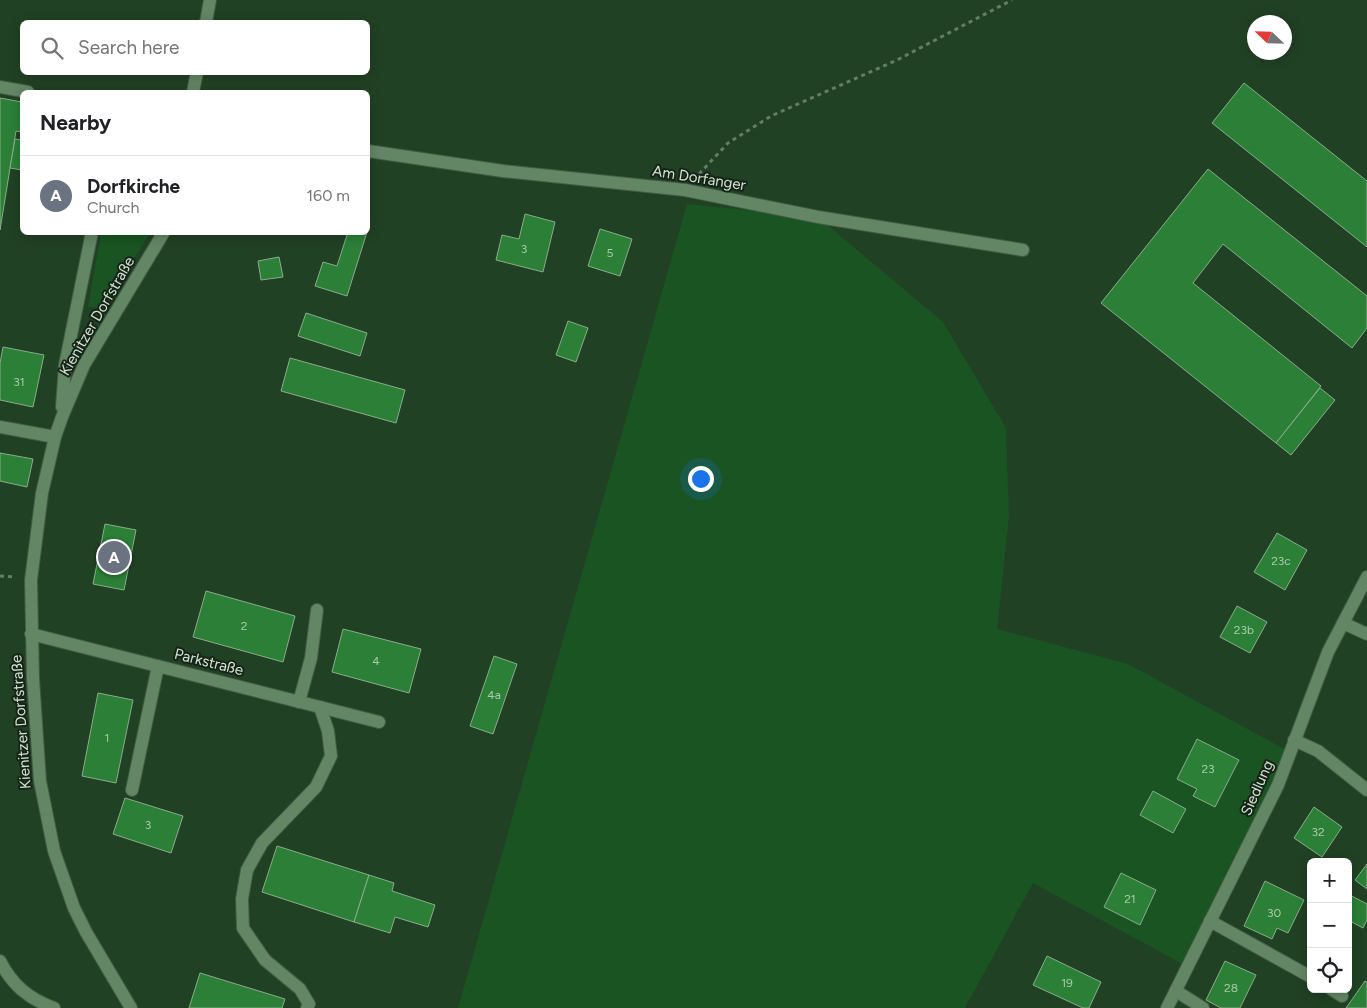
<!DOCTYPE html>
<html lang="en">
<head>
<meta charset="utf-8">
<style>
	body { margin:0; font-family:Figtree,sans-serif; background:#f6f6f6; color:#202124 }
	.controls { position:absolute; right:15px; bottom:15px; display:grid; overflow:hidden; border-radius:8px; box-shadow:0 2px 12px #0003 }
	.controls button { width:45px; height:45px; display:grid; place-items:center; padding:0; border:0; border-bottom:1px solid #e0e0e0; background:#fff; color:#202124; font:25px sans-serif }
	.compass { position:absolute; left:1247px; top:15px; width:45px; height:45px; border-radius:50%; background:#fff; box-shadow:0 2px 12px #0003; rotate:293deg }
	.you { position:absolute; left:700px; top:478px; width:18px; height:18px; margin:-12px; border:4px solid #fff; border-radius:50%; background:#1a73e8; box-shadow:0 0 0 8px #1a73e833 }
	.badge { display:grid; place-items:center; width:32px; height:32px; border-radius:50%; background:#7e5082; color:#fff; font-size:16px; font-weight:700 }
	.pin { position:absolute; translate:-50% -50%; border:2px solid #fff; box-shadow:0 1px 5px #0006 }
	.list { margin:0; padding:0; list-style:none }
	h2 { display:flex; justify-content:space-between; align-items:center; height:65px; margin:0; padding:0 20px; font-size:21px }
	h2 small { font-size:16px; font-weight:400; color:#757577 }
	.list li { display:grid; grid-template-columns:32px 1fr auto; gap:15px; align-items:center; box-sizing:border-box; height:80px; padding:0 20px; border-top:1px solid #e0e0e0 }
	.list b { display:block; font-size:19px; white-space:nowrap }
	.list p { margin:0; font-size:16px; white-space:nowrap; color:#757577 }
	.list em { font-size:16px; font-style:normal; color:#757577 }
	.icon { flex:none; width:28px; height:28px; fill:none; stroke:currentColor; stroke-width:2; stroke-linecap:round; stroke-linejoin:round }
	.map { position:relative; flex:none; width:1367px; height:1008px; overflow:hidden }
	.search { position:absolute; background:#fff; box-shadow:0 2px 12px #0003; left:20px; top:20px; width:350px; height:55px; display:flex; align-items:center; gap:12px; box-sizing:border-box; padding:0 18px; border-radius:8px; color:#757577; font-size:19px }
	.panel { position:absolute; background:#fff; box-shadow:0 2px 12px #0003; left:20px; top:90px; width:350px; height:145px; border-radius:8px }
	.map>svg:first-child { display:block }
</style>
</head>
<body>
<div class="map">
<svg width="1367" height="1008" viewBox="0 0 1367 1008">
	<rect width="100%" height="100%" fill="#214124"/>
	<g fill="#195422">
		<polygon points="687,204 818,217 943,322 1006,428 1009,517 997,629 1128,664 1290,752 1188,967 1033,883 965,1008 458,1008"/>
		<polygon points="101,233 150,233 103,309 88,307"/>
	</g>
	<g fill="#2b7f37" stroke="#8aad8b">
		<polygon points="1244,83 1367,181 1367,247 1212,123"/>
		<polygon points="0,98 22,102 22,132 16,131 0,230"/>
		<polygon points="15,139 22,140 22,170 10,168"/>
		<polygon points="1208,169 1367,296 1367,328 1352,348 1223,244 1193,283 1321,386 1276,443 1101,303"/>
		<polygon points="525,214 555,222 543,272 496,260 502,235 519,239"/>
		<polygon points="600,229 632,239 620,276 588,266"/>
		<polygon points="348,232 367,232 347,296 315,286 323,262 337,266"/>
		<polygon points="279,257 283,277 261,280 258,261"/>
		<polygon points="306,313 367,333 360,356 298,336"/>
		<polygon points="568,321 588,328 576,362 556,355"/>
		<polygon points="3,347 44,355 33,407 0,400 0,363"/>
		<polygon points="290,358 405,390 396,423 281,391"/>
		<polygon points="1320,388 1335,400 1291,455 1276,443"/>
		<polygon points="0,453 33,459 27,487 0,481"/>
		<polygon points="105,524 136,530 124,590 93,584"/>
		<polygon points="1277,533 1307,550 1285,590 1254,572"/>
		<polygon points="206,591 295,616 283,662 193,637"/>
		<polygon points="1237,606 1267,622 1250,653 1220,637"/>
		<polygon points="343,629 421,649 409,693 332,672"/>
		<polygon points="494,656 517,664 493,734 470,726"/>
		<polygon points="98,693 133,700 116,783 82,776"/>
		<polygon points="1197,739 1239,760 1215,807 1193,796 1197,789 1177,779"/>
		<polygon points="1153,791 1186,809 1173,833 1140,815"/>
		<polygon points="125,798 183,816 171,853 113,834"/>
		<polygon points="1314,807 1342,827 1322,857 1294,838"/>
		<polygon points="277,846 369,875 354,922 262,892"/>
		<polygon points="1367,864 1367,889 1355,880"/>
		<polygon points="1121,873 1156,890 1140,925 1104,907"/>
		<polygon points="369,875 394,883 392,891 435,905 428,927 395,917 390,933 354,922"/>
		<polygon points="1265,881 1304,900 1288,933 1277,928 1272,939 1244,926"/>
		<polygon points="1348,894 1367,904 1367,920 1363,928 1348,920"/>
		<polygon points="1047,956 1101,982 1089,1008 1083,1008 1033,985"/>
		<polygon points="1225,961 1256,975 1240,1008 1221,1008 1206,1000"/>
		<polygon points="200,973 285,999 282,1008 189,1008"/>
		<polygon points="1365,981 1367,982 1367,1008 1346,1008"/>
	</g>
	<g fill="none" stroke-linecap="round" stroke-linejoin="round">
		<defs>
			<g id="minor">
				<polyline points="206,22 210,0"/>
				<polyline points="0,87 28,92"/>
				<polyline points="193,92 197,72"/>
				<polyline points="368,151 503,171 685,190 818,217 1023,250"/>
				<polyline points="62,407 65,365 92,232"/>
				<polyline points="0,427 55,437"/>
				<polyline points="1343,623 1367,634"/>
				<polyline points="31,634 379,722"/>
				<polyline points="299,702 311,658 317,610"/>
				<polyline points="1294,740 1318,751 1367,790"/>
				<polyline points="132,790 158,666"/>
				<polyline points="1210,921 1311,977"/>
				<path d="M 0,961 C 12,985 29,999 54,1008"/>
				<polyline points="1331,989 1342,996"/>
				<polyline points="1176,991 1203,1008"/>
				<polyline points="131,1008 86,932 74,908 54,851 40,781 33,679 31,580 42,493 55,437 62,417 84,365 164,232"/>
				<polyline points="307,1008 309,1004 300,989 265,960 243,928 242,899 247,870 262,843 316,787 331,756 328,731 320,707"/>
				<polyline points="1167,1008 1278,785 1328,652 1367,577"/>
			</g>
		</defs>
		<use href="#minor" stroke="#405d43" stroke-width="14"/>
		<g stroke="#637e65" stroke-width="3" stroke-dasharray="4 4" stroke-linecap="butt">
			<polyline points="699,174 728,143 771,116 897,60 1012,0"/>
			<polyline points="0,576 14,577"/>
		</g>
		<use href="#minor" stroke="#638665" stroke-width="12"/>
	</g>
	<g text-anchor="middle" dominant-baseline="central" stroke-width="4" stroke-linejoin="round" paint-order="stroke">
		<g font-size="12" fill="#a8cbaa">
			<text x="524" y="249">3</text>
			<text x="610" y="253">5</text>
			<text x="19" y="382">31</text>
			<text x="1281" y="561">23c</text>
			<text x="244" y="626">2</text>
			<text x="1244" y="630">23b</text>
			<text x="376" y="661">4</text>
			<text x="494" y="695">4a</text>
			<text x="107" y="738">1</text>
			<text x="1208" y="769">23</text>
			<text x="148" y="825">3</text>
			<text x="1318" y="832">32</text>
			<text x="1130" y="899">21</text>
			<text x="1274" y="913">30</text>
			<text x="1067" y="983">19</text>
			<text x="1231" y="988">28</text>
		</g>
		<g font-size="15" fill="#d1e4d1" stroke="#162417">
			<text transform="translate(699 178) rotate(9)">Am Dorfanger</text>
			<text transform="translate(97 316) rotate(-60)">Kienitzer Dorfstraße</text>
			<text transform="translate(209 662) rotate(14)">Parkstraße</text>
			<text transform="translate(21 722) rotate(-94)">Kienitzer Dorfstraße</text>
			<text transform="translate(1257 788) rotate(-66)">Siedlung</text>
		</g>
	</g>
</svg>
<div class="controls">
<button>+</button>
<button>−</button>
<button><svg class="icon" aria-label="locate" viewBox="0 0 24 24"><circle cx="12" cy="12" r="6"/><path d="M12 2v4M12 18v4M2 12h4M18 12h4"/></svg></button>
</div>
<svg class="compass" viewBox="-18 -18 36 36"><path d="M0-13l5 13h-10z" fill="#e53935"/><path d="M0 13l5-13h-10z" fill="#757577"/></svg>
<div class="you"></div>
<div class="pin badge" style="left:114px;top:557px;background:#6b7280">A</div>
<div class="search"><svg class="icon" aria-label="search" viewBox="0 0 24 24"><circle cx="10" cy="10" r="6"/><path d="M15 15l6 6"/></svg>Search here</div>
<section class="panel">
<h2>Nearby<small></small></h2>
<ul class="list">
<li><span class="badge" style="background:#6b7280">A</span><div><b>Dorfkirche</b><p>Church</p></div><em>160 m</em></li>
</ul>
</section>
</div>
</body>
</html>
